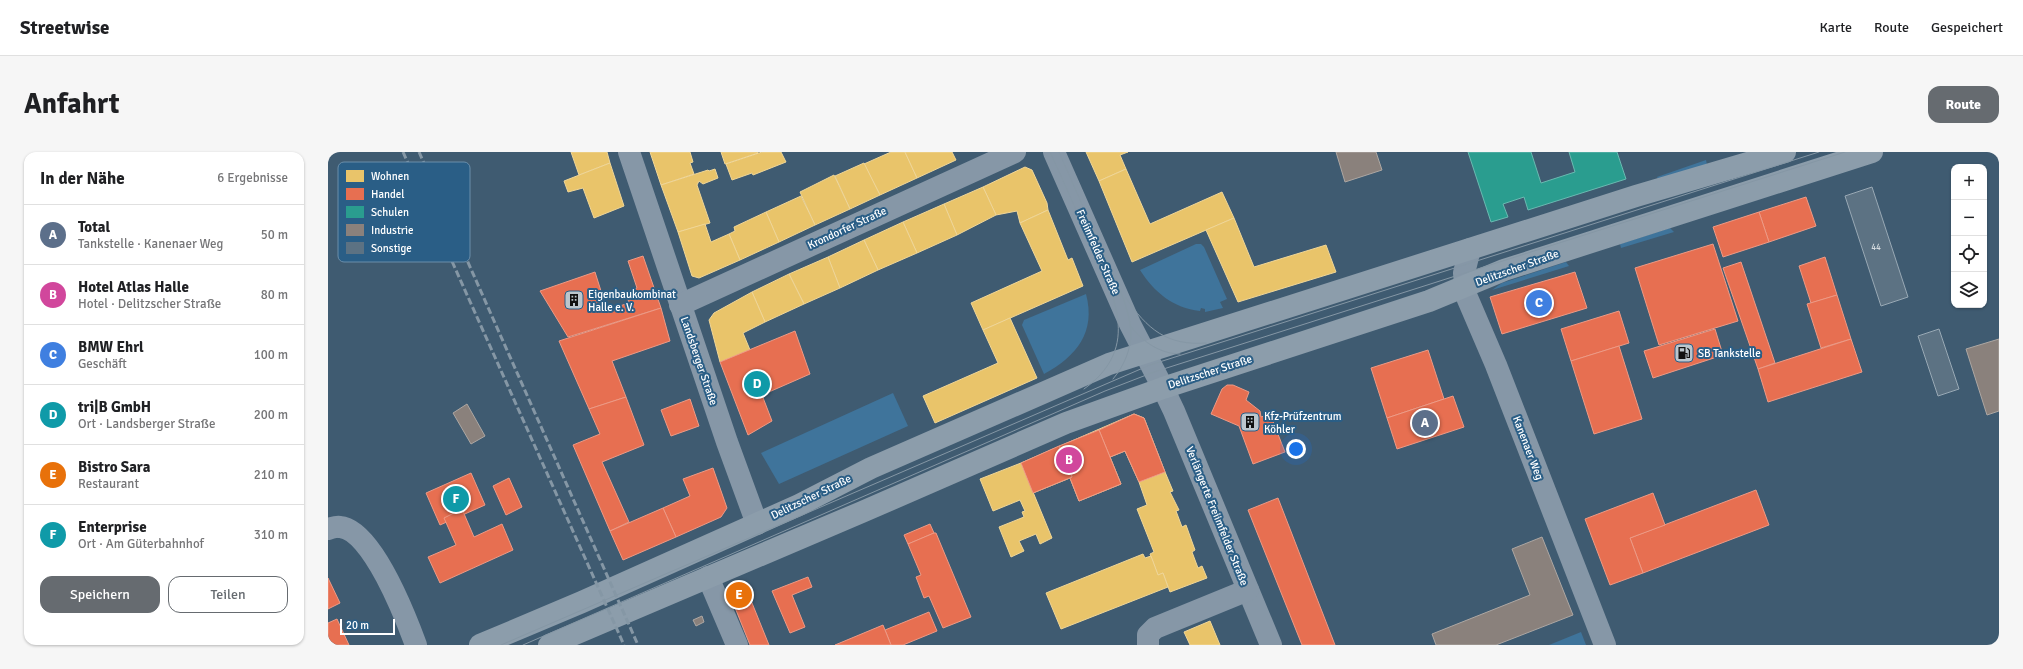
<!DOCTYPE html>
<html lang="de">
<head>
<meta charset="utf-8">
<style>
	body { margin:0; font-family:Signika,sans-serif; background:#f6f6f6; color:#202124 }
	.controls { position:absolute; right:12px; top:12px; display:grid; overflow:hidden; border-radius:8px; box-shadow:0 1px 3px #0004 }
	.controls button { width:36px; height:36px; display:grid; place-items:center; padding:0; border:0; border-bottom:1px solid #e0e0e0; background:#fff; color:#202124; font:20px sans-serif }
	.scale { position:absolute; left:12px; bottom:10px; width:55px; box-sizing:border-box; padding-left:4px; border:2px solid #fff; border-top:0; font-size:11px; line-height:14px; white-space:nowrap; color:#fff; -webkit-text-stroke:3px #2a5e86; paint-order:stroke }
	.you { position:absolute; left:968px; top:297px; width:14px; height:14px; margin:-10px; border:3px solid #fff; border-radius:50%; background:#1a73e8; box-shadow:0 0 0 6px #1a73e833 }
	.badge { display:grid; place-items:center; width:26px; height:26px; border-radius:50%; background:#666b70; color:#fff; font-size:13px; font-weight:700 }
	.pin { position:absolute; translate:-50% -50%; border:2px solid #fff; box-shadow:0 1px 4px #0006 }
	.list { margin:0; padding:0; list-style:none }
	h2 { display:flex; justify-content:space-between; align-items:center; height:52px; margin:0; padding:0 16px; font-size:17px }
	h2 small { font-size:13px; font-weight:400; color:#757577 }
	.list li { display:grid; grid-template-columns:26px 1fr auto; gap:12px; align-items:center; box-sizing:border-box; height:60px; padding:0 16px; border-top:1px solid #e0e0e0 }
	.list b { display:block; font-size:15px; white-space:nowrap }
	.list p { margin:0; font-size:13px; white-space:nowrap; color:#757577 }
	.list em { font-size:13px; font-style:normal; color:#757577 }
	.actions { display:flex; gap:8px; padding:12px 16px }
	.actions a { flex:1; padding:9px 0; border:1px solid #666b70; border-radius:12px; text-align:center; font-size:14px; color:#666b70 }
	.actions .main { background:#666b70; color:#fff }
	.icon { flex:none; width:22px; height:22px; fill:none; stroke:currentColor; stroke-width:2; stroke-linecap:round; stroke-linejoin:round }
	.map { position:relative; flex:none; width:1671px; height:493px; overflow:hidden; border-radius:12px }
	header { display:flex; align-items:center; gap:24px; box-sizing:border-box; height:56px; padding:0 20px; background:#fff; border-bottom:1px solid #e0e0e0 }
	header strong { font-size:19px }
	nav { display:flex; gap:22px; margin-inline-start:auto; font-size:14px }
	.intro { display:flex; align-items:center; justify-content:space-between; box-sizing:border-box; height:96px; padding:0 24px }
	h1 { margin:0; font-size:28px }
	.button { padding:10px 18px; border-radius:12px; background:#666b70; color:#fff; font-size:14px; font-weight:700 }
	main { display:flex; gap:24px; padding:0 24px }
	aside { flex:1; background:#fff; border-radius:12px; box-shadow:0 1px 3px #0004 }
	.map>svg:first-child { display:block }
</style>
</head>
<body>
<header>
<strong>Streetwise</strong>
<nav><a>Karte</a><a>Route</a><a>Gespeichert</a></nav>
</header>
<div class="intro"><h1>Anfahrt</h1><a class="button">Route</a></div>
<main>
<aside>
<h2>In der Nähe<small>6 Ergebnisse</small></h2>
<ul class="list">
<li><span class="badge" style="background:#5c6f8a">A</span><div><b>Total</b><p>Tankstelle · Kanenaer Weg</p></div><em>50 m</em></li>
<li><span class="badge" style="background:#d1479c">B</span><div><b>Hotel Atlas Halle</b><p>Hotel · Delitzscher Straße</p></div><em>80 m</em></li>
<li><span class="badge" style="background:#3f7fe0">C</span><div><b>BMW Ehrl</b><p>Geschäft</p></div><em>100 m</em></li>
<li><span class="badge" style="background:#0f9aa8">D</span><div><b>tri|B GmbH</b><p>Ort · Landsberger Straße</p></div><em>200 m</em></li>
<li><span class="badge" style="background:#e8710a">E</span><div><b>Bistro Sara</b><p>Restaurant</p></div><em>210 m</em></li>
<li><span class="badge" style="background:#0f9aa8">F</span><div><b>Enterprise</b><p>Ort · Am Güterbahnhof</p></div><em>310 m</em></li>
</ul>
<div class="actions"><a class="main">Speichern</a><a>Teilen</a></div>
</aside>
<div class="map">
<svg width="1671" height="493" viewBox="0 0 1671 493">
	<rect width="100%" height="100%" fill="#3f5b71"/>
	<g fill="#3f749b">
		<polygon points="1378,8 1379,13 1330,27 1329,25"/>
		<polygon points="1342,76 1346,80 1293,96 1292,92"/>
		<path d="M 868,92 L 873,92 L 876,95 L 899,147 L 892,150 L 895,156 L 877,160 L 877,157 L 873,156 L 872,159 C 845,156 826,140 812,118 Z"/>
		<polygon points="1238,110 1241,114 1164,138 1174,131"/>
		<path d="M 758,142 C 768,180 749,204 716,222 L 694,173 L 696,168 Z"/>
		<polygon points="565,241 580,274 451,332 433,301"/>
		<polygon points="1253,480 1258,493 1221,493"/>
	</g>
	<g fill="#e9c46a" stroke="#f0d697">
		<polygon points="243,0 279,0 282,11 251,23"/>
		<polygon points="322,0 362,0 365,10 362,11 366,22 333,33"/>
		<polygon points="393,0 430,0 430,1 397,12"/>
		<polygon points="434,0 453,0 458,10 425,23 424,21 404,28 398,12"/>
		<polygon points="563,0 577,0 589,26 552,43 536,12"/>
		<polygon points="577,0 624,0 628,8 589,26"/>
		<polygon points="758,0 800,0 792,3 798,17 771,29"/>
		<polygon points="282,11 296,54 266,66 255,36 240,40 236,29"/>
		<polygon points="536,11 552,43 522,57 507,24"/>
		<polygon points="697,15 704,18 719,51 720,58 692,71 689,59 668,63 655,35"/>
		<polygon points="387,17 390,26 375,32 371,29 369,33 382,71 350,80 333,33 380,18 381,19"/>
		<polygon points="798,17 822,72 894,40 906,66 804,110 771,29"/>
		<polygon points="506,23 522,57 487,73 472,40"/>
		<polygon points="655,35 668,63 629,83 616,52"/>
		<polygon points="473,44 487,73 451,90 438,60"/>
		<polygon points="616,52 629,83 589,101 575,70"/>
		<polygon points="720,58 740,108 744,106 755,134 655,178 643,151 714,119 692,71"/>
		<polygon points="438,60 451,90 412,108 401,82 407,79 406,75"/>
		<polygon points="906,66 926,115 998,93 1008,120 910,150 878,78"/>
		<polygon points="575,70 589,101 550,118 536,88"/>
		<polygon points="377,72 383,90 401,82 412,108 371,126 364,124 350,80"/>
		<polygon points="536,88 550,118 512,136 500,105"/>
		<polygon points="500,105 512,136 476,152 461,122"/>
		<polygon points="461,122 476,152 437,170 424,140"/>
		<polygon points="424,140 437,170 415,181 422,198 392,210 381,168 386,161"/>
		<polygon points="682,166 709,226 607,271 595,244 670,211 655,178"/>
		<polygon points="806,262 816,266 837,320 811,330 797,299 782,305 793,332 751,349 742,326 705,341 693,311"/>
		<polygon points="693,311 724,386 712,392 708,382 691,389 696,399 683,405 671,375 696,365 694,360 697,359 692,348 665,359 652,327"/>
		<polygon points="837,320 845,339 842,340 851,358 848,359 854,375 858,373 867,398 864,400 870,416 874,414 879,426 842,440 835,421 830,423 822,402 826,400 809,357 819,353 811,330"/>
		<polygon points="815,402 817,406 823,404 830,423 835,421 840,435 733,477 718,441"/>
		<polygon points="882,469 892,493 862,493 856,480"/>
	</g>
	<g fill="#e76f51" stroke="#ee9a85">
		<polygon points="1478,45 1488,74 1441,90 1431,60"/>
		<polygon points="1431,60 1441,90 1395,105 1385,75"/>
		<polygon points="1385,92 1410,169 1331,193 1307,116"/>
		<polygon points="315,104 333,156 240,185 212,139 267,120 279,158 301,151 299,144 301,139 309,136 300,109"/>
		<polygon points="1497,105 1509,143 1483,151 1471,114"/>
		<polygon points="1413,110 1447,211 1430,217 1395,116"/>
		<polygon points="1247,120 1259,156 1174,182 1162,145"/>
		<polygon points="1509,143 1523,187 1493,196 1479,152"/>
		<polygon points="333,156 342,189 284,209 298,245 261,257 231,189"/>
		<polygon points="1291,159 1301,191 1243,209 1233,177"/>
		<polygon points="1387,177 1395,203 1325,226 1316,199"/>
		<polygon points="467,179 482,222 434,243 444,269 420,283 392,210"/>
		<polygon points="1523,187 1534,220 1440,250 1430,217"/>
		<polygon points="1291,194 1314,267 1266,282 1243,209"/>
		<polygon points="1100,198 1116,247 1059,266 1043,216"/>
		<polygon points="899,233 905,233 921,240 918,248 932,259 933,265 942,262 957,300 925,312 911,274 883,262 894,237"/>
		<polygon points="1125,244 1136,275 1069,297 1059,266"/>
		<polygon points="298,245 316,293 274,310 301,370 282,379 245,293 272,282 261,257"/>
		<polygon points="362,247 371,274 343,284 333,258"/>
		<polygon points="806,262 816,266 837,320 811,330 797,299 782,305 771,278"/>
		<polygon points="771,278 793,332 751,349 742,326 744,325 731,294"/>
		<polygon points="731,294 744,325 705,341 693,311"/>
		<polygon points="385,316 399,356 393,365 348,385 335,356 362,344 355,327"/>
		<polygon points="143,321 157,353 112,373 98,341"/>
		<polygon points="181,326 194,355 178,363 165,334"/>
		<polygon points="1428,338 1441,373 1315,421 1302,386"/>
		<polygon points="1325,341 1337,373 1302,386 1315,421 1282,433 1257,367"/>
		<polygon points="950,346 1007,493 974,493 920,358"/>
		<polygon points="335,356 348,385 295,408 282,379"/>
		<polygon points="134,357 146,385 174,372 185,398 112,431 100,405 128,393 116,366"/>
		<polygon points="602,372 606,381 580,392 576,383"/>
		<polygon points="606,381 608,381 643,465 615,476 601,444 596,446 588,425 593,423 580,392"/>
		<polygon points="480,425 484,435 464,443 477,475 462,481 444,439"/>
		<polygon points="0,426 12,451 0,457"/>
		<polygon points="416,433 422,446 406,453 400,439"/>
		<polygon points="422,446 441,493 422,493 406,453"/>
		<polygon points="601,460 609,479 575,493 563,493 557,478"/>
		<polygon points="9,467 21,493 0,493 0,471"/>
		<polygon points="555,473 563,493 507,493"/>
	</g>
	<polygon fill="#2a9d8f" stroke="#6abab1" points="1140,0 1203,0 1213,31 1247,20 1241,0 1289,0 1298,27 1200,58 1196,45 1175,52 1180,65 1163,70"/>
	<g fill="#8a817c" stroke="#ada7a3">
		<polygon points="1008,0 1048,0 1054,18 1017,30"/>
		<polygon points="1671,187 1671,259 1659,263 1638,197"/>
		<polygon points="139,252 157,284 143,292 125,261"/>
		<polygon points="1214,385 1245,463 1168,493 1108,493 1104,482 1202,443 1184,397"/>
		<polygon points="374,464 376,470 368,474 365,468"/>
	</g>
	<g fill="#5c7283" stroke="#99a9b5">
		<polygon points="1544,35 1580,145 1553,154 1517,44"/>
		<polygon points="1611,177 1631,237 1610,244 1590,184"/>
	</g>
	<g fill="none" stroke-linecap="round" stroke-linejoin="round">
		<g stroke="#8697a7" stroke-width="22">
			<polyline points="301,0 399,290 429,372"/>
			<polyline points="1142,97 1136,121 1138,143 1168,213 1277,493"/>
			<polyline points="352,153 687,0"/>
			<polyline points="835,236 846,259 943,493"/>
			<path d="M 0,377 C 3,376 9,374 12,375 C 44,377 78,466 88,493"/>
			<polyline points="380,425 409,493"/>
			<polyline points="820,493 820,483 827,476 920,438"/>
		</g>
		<polyline stroke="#8697a7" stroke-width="22" points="726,0 802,172 835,236"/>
		<g stroke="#8c9dab" stroke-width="22">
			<polyline points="152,493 254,450 471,353 543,316 781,212 1308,44 1457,0"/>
			<polyline points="221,493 534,360 738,271 835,236 1101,149 1176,118 1544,0"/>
		</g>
		<g stroke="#8597a5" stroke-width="1">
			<path d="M 722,0 C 736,30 749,60 762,90 C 785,142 815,195 756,237"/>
			<path d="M 731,0 C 746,33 760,67 775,100 C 786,125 801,152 803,180 C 803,198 796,214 785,227"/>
			<path d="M 798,146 C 819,177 839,194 878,191"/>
			<path d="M 802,173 C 813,189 832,202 852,202"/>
			<polyline points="173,493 822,213 1491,0"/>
			<polyline points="195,493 777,239 826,220 1517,0"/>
		</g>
		<g stroke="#8597a5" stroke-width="3" stroke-dasharray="7 3" stroke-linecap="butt">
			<polyline points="75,0 296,493"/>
			<polyline points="91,0 310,493"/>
		</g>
	</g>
	<defs>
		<symbol id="building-square" viewBox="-11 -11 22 22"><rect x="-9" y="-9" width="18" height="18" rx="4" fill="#bcc6cd" stroke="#2a5e86"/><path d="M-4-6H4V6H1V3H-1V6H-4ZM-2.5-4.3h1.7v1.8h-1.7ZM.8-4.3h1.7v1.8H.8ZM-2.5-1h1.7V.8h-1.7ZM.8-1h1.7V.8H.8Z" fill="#111"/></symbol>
		<symbol id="fuel-square" viewBox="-11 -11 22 22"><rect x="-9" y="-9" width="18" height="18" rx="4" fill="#bcc6cd" stroke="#2a5e86"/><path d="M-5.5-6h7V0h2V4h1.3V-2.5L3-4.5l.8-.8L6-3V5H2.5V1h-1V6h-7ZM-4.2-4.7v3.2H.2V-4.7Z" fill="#111"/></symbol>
	</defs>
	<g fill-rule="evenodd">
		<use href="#building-square" x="235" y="137" width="22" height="22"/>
		<use href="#fuel-square" x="1345" y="190" width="22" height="22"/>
		<use href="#building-square" x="911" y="259" width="22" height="22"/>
	</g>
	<g text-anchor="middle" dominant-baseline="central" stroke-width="4" stroke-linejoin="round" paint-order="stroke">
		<g font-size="9" fill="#d6dce0">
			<text x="1548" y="95">44</text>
		</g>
		<g font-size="11" fill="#fff" stroke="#2a5e86">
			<text transform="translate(519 76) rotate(-25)">Krondorfer Straße</text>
			<text transform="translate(770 100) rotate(66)">Freiimfelder Straße</text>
			<text transform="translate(1189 116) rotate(-20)">Delitzscher Straße</text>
			<text transform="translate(371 209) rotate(71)">Landsberger Straße</text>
			<text transform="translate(882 220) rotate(-18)">Delitzscher Straße</text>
			<text transform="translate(1200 296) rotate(69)">Kanenaer Weg</text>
			<text transform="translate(483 345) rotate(-26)">Delitzscher Straße</text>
			<text transform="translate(889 364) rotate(68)">Verlängerte Freiimfelder Straße</text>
		</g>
		<g font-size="11" fill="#fff" stroke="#2a5e86" text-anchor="start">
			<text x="260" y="142">Eigenbaukombinat<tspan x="260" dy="13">Halle e. V.</tspan></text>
			<text x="1370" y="201">SB Tankstelle</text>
			<text x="936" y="264">Kfz-Prüfzentrum<tspan x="936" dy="13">Köhler</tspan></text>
		</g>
	</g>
	<rect x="10" y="10" width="132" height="100" rx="6" fill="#2a5e86" stroke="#6a8eaa" stroke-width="1"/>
	<rect x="18" y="18" width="18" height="12" fill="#e9c46a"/>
	<rect x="18" y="36" width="18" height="12" fill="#e76f51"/>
	<rect x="18" y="54" width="18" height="12" fill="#2a9d8f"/>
	<rect x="18" y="72" width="18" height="12" fill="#8a817c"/>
	<rect x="18" y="90" width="18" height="12" fill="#5c7283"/>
	<g font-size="11" fill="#fff">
		<text x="43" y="28">Wohnen</text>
		<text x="43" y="46">Handel</text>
		<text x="43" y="64">Schulen</text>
		<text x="43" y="82">Industrie</text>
		<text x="43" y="100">Sonstige</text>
	</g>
</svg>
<div class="controls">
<button>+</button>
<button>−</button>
<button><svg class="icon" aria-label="locate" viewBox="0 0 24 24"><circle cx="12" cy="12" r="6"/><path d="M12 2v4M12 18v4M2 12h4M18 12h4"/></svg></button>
<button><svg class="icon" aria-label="layers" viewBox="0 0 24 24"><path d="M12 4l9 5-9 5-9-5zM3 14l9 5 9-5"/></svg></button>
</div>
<div class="scale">20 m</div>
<div class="you"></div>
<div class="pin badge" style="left:1097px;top:271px;background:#5c6f8a">A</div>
<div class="pin badge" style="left:741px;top:308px;background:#d1479c">B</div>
<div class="pin badge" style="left:1211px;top:151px;background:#3f7fe0">C</div>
<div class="pin badge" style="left:429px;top:232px;background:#0f9aa8">D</div>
<div class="pin badge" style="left:411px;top:443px;background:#e8710a">E</div>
<div class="pin badge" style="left:128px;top:347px;background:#0f9aa8">F</div>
</div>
</main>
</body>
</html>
